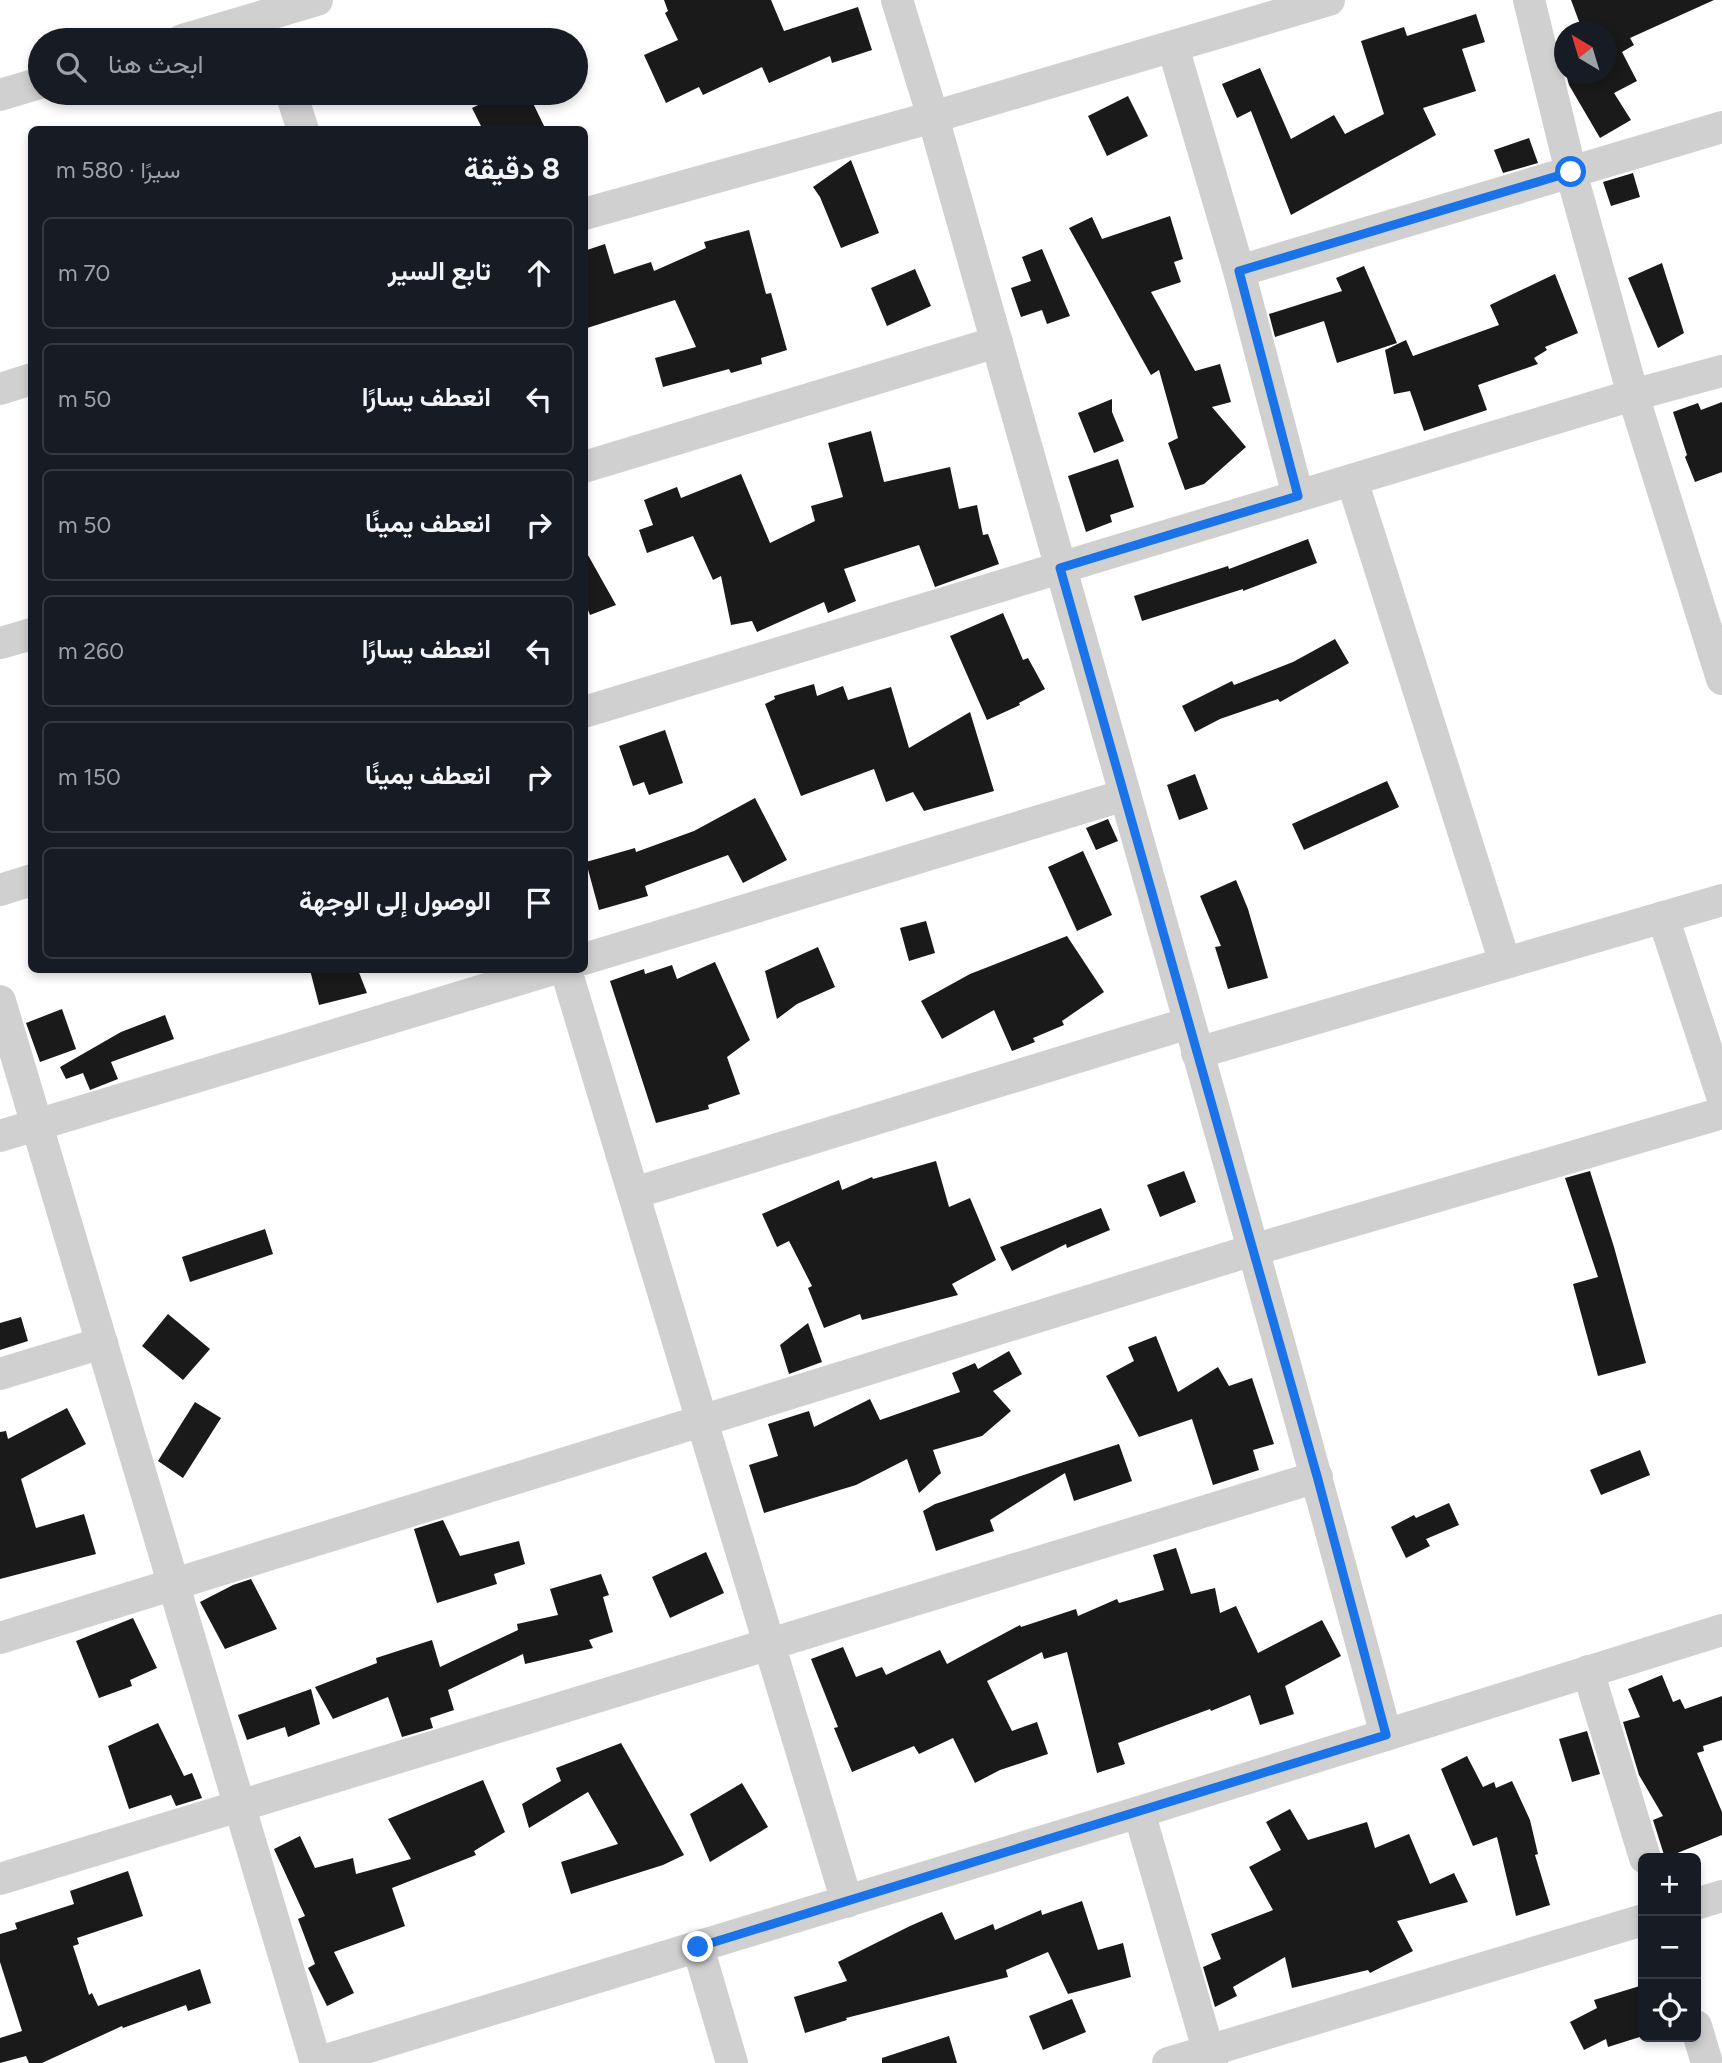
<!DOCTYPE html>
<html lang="ar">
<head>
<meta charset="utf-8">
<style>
	body { margin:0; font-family:Figtree,Vazirmatn,sans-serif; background:#20242c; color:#f1f3f6; direction:rtl }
	.controls { position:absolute; right:21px; bottom:21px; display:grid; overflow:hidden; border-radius:10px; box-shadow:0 4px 10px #0003 }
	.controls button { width:63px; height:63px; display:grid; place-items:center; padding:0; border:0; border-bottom:2px solid #363941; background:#171b24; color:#f1f3f6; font:35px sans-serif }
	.compass { position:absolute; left:1554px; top:21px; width:63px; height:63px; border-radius:50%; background:#171b24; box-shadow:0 4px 10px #0003; rotate:322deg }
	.stop { position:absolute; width:21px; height:21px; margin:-16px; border:5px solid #1a73e8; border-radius:50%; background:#fff }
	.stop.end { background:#1a73e8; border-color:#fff; box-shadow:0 2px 7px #0008 }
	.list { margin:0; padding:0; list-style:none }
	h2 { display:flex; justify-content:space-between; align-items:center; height:91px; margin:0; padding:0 28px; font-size:30px }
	h2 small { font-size:23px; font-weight:400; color:#9ea1a6 }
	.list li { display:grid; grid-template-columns:46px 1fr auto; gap:21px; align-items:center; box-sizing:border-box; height:112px; margin:0 14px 14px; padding:0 14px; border:2px solid #363941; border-radius:10px }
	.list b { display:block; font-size:26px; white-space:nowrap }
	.list em { font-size:23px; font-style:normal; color:#9ea1a6 }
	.icon { flex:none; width:38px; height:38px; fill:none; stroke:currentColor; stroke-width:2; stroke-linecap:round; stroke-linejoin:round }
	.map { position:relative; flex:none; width:1722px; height:2063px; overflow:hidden; direction:ltr }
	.search { position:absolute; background:#171b24; box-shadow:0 4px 10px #0003; left:28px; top:28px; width:560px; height:77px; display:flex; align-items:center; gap:18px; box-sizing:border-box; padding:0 24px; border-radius:38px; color:#9ea1a6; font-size:26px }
	.panel { position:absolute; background:#171b24; box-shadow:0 4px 10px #0003; left:28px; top:126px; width:560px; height:847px; border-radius:10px; direction:rtl }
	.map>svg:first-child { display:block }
</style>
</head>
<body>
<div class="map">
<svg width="1722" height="2063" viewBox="0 0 1722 2063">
	<rect width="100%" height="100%" fill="#fff"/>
	<g fill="#1a1a1a">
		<polygon points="664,0 771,0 784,31 858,7 872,50 832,63 830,56 769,83 762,67 703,95 699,87 666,103 644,55 678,40 665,13 668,11"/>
		<polygon points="1571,0 1714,0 1630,38 1634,45 1622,52 1637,81 1614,93 1631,120 1600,138 1569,85 1566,74 1606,74 1606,32 1583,32"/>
		<polygon points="1476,14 1485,42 1462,49 1476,91 1423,108 1436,135 1291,215 1251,111 1237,118 1222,84 1260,68 1291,139 1334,115 1345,134 1384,114 1361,41 1404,27 1407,36"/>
		<polygon points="503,93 528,93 546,130 483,130 472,108"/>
		<polygon points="1128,96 1148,136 1107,156 1088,116"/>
		<polygon points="1529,138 1538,163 1503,173 1494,150"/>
		<polygon points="851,160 879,233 841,248 820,197 813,187"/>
		<polygon points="1633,173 1640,197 1611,206 1603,182"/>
		<polygon points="1170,216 1183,259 1174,262 1181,282 1151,292 1195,371 1220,364 1231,402 1212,407 1246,447 1204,484 1185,490 1168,443 1178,438 1159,370 1151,375 1069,228 1092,217 1102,239"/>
		<polygon points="749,230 766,294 771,293 787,350 761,358 762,364 731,373 729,369 663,387 655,358 696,347 675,300 584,329 584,251 605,244 614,274 651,262 654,271 706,248 704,242"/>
		<polygon points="1042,249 1070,316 1047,324 1042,310 1021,317 1011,288 1031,281 1022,257"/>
		<polygon points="1662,263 1684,333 1658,348 1628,278"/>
		<polygon points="1364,266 1397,343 1337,363 1324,321 1275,337 1269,314 1342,291 1336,278"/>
		<polygon points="915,269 931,306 887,326 871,288"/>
		<polygon points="1555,274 1578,333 1545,347 1547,350 1534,358 1538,364 1478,385 1487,410 1424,431 1410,391 1394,394 1385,350 1406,340 1413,356 1499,325 1490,305"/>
		<polygon points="1112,399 1112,412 1124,441 1094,453 1078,413"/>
		<polygon points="1722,402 1722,472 1695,482 1685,457 1687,455 1673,412 1698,403 1701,410"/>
		<polygon points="871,431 884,482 950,467 959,509 977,505 983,535 988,534 999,564 935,587 919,545 844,569 856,601 828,613 824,602 757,632 752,621 731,625 721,576 713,580 693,536 647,553 639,530 653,525 644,500 677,487 681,498 741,474 770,543 815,521 811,506 843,497 828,443"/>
		<polygon points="1118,459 1134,507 1110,515 1112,522 1086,532 1068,476"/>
		<polygon points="1308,539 1317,563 1243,591 1243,589 1142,621 1134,596 1228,566 1229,569"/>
		<polygon points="584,548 616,605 590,615 584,600"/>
		<polygon points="1003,613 1023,660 1028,658 1045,689 1019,703 1020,705 987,720 950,636"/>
		<polygon points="1335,639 1349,663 1280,702 1278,699 1220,719 1195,732 1182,706 1232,681 1234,685 1293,662"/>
		<polygon points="814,684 817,696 843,686 848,700 891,687 909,748 970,712 994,791 924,811 913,792 886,802 874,769 801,796 765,704 775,699 774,696"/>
		<polygon points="665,730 683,783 649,795 644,782 633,786 619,746"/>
		<polygon points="1195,774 1208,809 1179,820 1167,785"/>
		<polygon points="1387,781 1399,807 1304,850 1292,824"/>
		<polygon points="755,798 787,860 743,883 728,855 645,886 648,896 599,910 586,862 635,848 636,852 694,831"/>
		<polygon points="1108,819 1118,841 1096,850 1086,828"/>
		<polygon points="1083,851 1112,915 1077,931 1048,867"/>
		<polygon points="1236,880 1248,909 1268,978 1228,989 1215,947 1221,946 1200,896"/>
		<polygon points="926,921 935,953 909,961 900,928"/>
		<polygon points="1067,936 1104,992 1062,1021 1064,1025 1033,1038 1035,1042 1012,1051 994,1010 942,1039 921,1001 970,974"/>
		<polygon points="818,947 835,987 797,1004 777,1019 765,971"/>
		<polygon points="715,962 750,1040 727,1057 740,1094 708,1105 709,1109 656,1123 610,981 644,969 645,974 672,965 677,979"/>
		<polygon points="310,970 358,970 367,993 319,1005"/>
		<polygon points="62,1009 76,1049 40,1062 26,1023"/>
		<polygon points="165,1015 174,1039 111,1062 118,1079 90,1090 83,1073 66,1079 60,1067 121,1032"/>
		<polygon points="936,1161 949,1207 970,1198 996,1260 952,1284 958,1295 862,1320 860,1314 824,1328 808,1288 812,1286 789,1241 777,1247 762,1214 839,1180 842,1190 872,1177 873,1179"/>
		<polygon points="1184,1171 1196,1202 1160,1217 1147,1185"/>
		<polygon points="1590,1171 1614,1247 1646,1363 1598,1376 1573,1284 1598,1277 1565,1178"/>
		<polygon points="1101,1208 1110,1230 1067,1248 1066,1244 1012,1271 1000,1247"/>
		<polygon points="265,1229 273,1254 190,1282 182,1257"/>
		<polygon points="168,1314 210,1349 183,1380 142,1346"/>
		<polygon points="21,1317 28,1341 0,1350 0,1323"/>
		<polygon points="808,1323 822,1362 789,1374 780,1345"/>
		<polygon points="1156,1336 1178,1392 1218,1367 1229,1386 1252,1378 1274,1444 1253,1450 1259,1470 1213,1485 1192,1419 1139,1437 1106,1376 1134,1361 1128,1347"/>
		<polygon points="1009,1351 1022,1374 993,1391 1011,1411 982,1436 933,1450 941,1473 919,1493 907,1459 856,1485 764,1513 749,1465 778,1456 768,1424 809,1411 814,1427 870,1399 880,1420 960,1392 952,1373 975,1363 978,1369"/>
		<polygon points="195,1402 221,1418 183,1478 158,1461"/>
		<polygon points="67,1408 86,1444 21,1479 36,1528 84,1514 96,1554 0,1579 0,1432 6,1431 8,1439"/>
		<polygon points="1119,1444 1132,1481 1074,1501 1065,1473 990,1520 994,1531 936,1551 923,1511 935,1504"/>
		<polygon points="1640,1450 1650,1475 1601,1495 1590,1470"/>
		<polygon points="1449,1503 1459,1525 1426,1539 1430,1546 1406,1558 1391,1527 1414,1515 1416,1518"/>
		<polygon points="443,1520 460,1556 519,1541 525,1564 494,1574 497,1584 437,1603 414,1529"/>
		<polygon points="1176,1548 1191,1594 1215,1588 1220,1613 1236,1606 1258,1653 1322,1620 1341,1656 1285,1686 1294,1714 1260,1725 1250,1695 1211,1711 1210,1709 1118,1743 1125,1764 1097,1773 1067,1652 1044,1659 1042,1652 987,1681 1012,1731 1037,1722 1048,1754 1000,1770 975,1783 953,1738 919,1754 914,1746 852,1772 834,1728 838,1727 811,1659 843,1647 856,1677 882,1667 886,1675 940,1650 947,1664 1020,1625 1021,1627 1076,1609 1078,1616 1117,1599 1119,1603 1164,1590 1153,1555"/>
		<polygon points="706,1552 724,1593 670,1618 652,1577"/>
		<polygon points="601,1574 609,1595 603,1597 613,1632 589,1640 593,1648 525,1664 523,1654 448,1690 454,1710 430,1718 433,1728 402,1737 388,1697 333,1719 315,1687 377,1663 376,1658 432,1640 440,1667 518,1630 517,1624 558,1615 550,1589"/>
		<polygon points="251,1579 277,1629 225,1649 200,1602 233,1585"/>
		<polygon points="133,1618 157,1668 130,1680 132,1686 99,1698 76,1641"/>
		<polygon points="1662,1675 1673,1702 1680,1699 1685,1709 1722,1696 1722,1740 1703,1746 1704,1751 1697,1753 1722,1812 1722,1835 1665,1858 1653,1820 1663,1816 1639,1775 1623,1722 1640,1717 1628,1689"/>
		<polygon points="311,1689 320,1724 288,1737 285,1727 247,1740 238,1715"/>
		<polygon points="158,1723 184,1776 192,1773 202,1798 176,1806 171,1795 129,1809 108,1746"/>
		<polygon points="1587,1731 1600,1774 1572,1782 1559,1739"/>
		<polygon points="621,1743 684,1855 663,1865 571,1894 561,1862 618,1844 588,1792 529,1828 522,1804 561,1781 556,1768"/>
		<polygon points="1467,1756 1483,1787 1494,1782 1496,1788 1512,1781 1530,1820 1538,1854 1535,1855 1550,1905 1516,1916 1497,1837 1473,1846 1441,1769"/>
		<polygon points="483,1780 505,1832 474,1851 476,1855 392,1888 405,1926 334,1952 354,1993 327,2006 308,1968 315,1964 298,1919 305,1916 274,1849 300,1836 315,1868 353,1858 356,1874 411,1859 388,1819"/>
		<polygon points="742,1783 768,1827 710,1862 690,1814"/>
		<polygon points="1290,1809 1308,1840 1367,1822 1375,1848 1409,1834 1430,1884 1454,1873 1468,1902 1397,1921 1413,1951 1370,1973 1368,1970 1292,1988 1285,1957 1233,1987 1237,1996 1215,2007 1203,1967 1221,1959 1211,1934 1273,1910 1249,1867 1281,1850 1266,1822"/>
		<polygon points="128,1871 143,1916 77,1938 79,1944 73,1946 89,1995 92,1993 98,2006 200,1969 211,2003 188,2011 186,2005 123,2028 122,2026 42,2063 29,2063 26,2056 0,2063 0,2038 22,2031 0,1962 0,1934 17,1929 15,1923 74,1904 70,1891"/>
		<polygon points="1082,1901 1098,1950 1123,1943 1131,1977 1068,1994 1048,1952 1006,1970 1008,1977 846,2018 847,2020 805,2033 794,1997 847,1981 838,1962 910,1926 942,1912 955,1940 993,1924 995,1930 1041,1910 1042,1915"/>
		<polygon points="1643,1985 1643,2036 1608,2047 1606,2039 1584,2050 1570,2022 1597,2008 1594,2000"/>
		<polygon points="1072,1999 1086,2032 1043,2050 1029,2016"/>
		<polygon points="949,2036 957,2063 882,2063 882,2058"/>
	</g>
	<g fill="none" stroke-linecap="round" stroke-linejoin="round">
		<g stroke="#d0d0d0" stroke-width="32">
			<path d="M 897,0 L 933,117 C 1085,656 1241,1194 1386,1735"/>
			<polyline points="1529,0 1571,172 1633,395 1722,679"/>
			<polyline points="182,40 317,0"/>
			<polyline points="1173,47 1239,271 1298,496"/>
			<polyline points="291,93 303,130"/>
			<polyline points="0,95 40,83"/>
			<polyline points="584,214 933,117 1329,0"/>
			<polyline points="1239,271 1722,127"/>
			<polyline points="0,389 32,379"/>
			<polyline points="584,467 997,342"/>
			<polyline points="1352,480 1505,963"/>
			<polyline points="0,643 32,634"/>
			<polyline points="584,712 1298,496 1633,395 1722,371"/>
			<polyline points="0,890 32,880"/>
			<polyline points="1663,917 1722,1096"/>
			<polyline points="584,959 1125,795"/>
			<polyline points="566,970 847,1902"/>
			<polyline points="0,1001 316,2063"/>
			<polyline points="1197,1053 1722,900"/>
			<polyline points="0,1136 550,970"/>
			<polyline points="634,1193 1189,1023"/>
			<polyline points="0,1374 102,1343"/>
			<polyline points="0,1638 1253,1250 1722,1113"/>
			<polyline points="1588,1671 1645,1858"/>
			<polyline points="1139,1812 1212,2063"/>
			<polyline points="0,1879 1317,1477"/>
			<polyline points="1696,1904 1722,1896"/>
			<polyline points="698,1947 732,2063"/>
			<polyline points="1696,2026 1707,2063"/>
			<polyline points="316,2063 1139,1812 1722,1630"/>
			<polyline points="1168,2063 1643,1920"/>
		</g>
	</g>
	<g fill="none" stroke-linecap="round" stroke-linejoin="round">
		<polyline stroke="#1a73e8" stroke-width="9" points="698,1947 1386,1735 1317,1476 1060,568 1298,496 1239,271 1571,172"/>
	</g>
</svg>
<div class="controls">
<button>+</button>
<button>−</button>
<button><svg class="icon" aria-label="locate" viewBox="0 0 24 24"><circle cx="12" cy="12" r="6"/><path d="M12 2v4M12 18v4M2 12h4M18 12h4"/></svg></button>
</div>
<svg class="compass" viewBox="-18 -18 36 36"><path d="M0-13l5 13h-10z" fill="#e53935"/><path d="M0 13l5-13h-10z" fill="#9ea1a6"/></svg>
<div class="stop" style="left:1571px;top:172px"></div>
<div class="stop end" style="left:698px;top:1947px"></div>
<div class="search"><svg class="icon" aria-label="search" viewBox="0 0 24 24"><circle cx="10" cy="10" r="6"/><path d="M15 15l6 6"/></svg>ابحث هنا</div>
<section class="panel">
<h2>8 دقيقة<small>سيرًا · 580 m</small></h2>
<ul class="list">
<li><svg class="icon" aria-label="ahead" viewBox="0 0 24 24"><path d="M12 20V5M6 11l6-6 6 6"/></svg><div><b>تابع السير</b></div><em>70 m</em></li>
<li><svg class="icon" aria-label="left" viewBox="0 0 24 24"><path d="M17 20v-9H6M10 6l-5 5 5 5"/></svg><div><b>انعطف يسارًا</b></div><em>50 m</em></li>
<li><svg class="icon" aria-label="right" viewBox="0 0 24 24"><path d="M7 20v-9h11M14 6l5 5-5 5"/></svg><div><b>انعطف يمينًا</b></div><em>50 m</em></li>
<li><svg class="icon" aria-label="left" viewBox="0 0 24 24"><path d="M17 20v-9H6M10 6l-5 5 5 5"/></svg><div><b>انعطف يسارًا</b></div><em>260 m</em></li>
<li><svg class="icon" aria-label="right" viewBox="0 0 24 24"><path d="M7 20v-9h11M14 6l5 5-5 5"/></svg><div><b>انعطف يمينًا</b></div><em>150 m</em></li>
<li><svg class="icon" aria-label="arrive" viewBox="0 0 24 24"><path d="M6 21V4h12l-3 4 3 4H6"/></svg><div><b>الوصول إلى الوجهة</b></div></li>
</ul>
</section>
</div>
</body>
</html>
